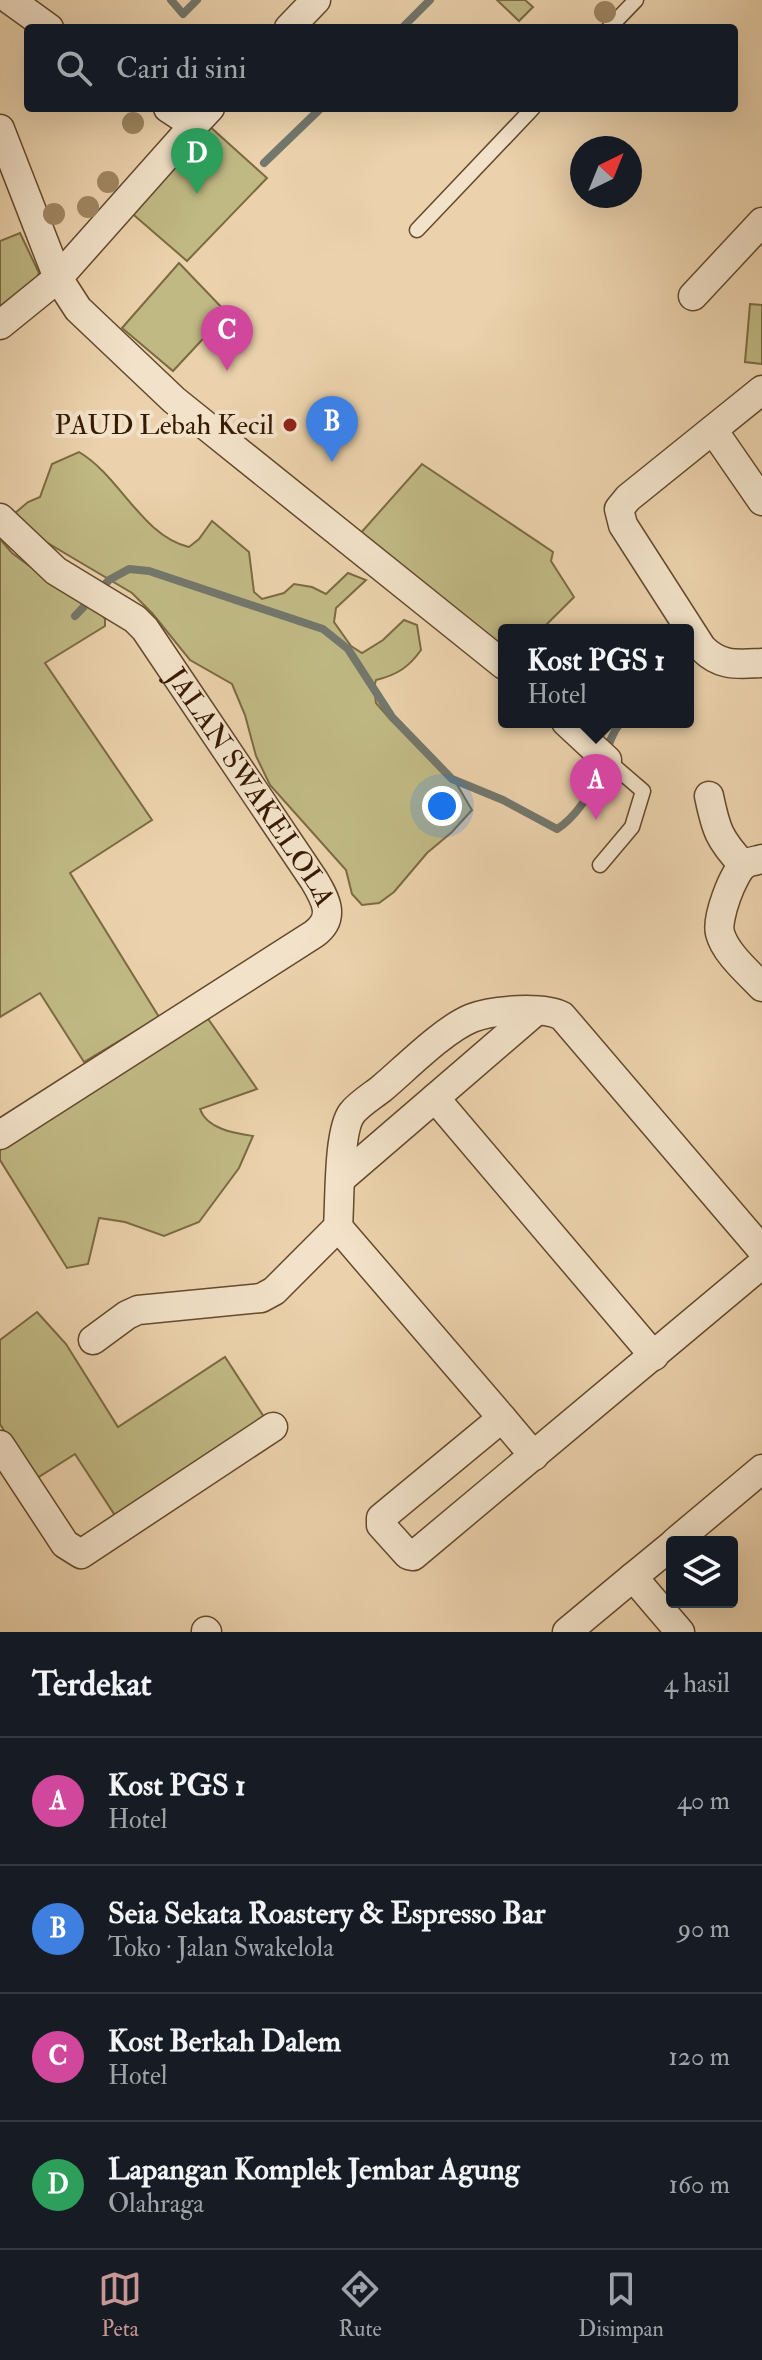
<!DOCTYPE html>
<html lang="id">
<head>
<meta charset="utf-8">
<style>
	body { margin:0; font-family:"IM FELL Double Pica",serif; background:#20242c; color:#f1f3f6 }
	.controls { position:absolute; right:24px; bottom:24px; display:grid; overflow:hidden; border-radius:8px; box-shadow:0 8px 32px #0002 }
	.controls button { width:72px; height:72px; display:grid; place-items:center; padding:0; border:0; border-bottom:2px solid #363941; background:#171b24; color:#f1f3f6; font:40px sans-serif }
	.compass { position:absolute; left:570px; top:136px; width:72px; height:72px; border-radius:50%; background:#171b24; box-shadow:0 8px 32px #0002; rotate:43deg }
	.you { position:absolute; left:442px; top:806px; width:28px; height:28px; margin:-20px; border:6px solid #fff; border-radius:50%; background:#1a73e8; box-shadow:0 0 0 12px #1a73e833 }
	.badge { display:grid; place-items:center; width:52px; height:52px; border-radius:50%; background:#c59692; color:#fff; font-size:26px; font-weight:700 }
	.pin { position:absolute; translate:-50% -66px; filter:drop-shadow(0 2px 4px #0008) }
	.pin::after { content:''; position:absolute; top:42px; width:28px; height:24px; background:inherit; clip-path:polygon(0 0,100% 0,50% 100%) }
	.popup { position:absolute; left:498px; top:624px; width:196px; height:104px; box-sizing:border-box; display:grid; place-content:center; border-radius:8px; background:#171b24; filter:drop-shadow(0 2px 6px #0005); font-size:26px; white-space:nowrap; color:#9ea1a6 }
	.popup b { font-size:30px; color:#f1f3f6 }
	.popup::after { content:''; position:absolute; left:50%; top:100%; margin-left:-16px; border:16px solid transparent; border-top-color:#171b24 }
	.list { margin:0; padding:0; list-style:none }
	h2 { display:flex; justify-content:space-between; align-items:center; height:104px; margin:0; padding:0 32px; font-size:34px }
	h2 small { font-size:26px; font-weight:400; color:#9ea1a6 }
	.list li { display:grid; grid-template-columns:52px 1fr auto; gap:24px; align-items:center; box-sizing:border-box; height:128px; padding:0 32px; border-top:2px solid #363941 }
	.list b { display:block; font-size:30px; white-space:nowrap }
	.list p { margin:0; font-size:26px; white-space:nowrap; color:#9ea1a6 }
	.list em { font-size:26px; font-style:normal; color:#9ea1a6 }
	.icon { flex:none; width:44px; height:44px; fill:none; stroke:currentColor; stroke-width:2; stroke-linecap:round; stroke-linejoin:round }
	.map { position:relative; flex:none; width:762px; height:1632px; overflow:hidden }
	.search { position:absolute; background:#171b24; box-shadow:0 8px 32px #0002; left:24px; right:24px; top:24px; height:88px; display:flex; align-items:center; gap:20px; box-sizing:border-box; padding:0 28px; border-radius:8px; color:#9ea1a6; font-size:30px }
	.sheet { height:616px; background:#171b24 }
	nav { display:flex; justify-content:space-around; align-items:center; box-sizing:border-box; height:112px; border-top:2px solid #363941; background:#171b24; font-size:22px; color:#9ea1a6 }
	nav a { display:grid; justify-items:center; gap:4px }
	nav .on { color:#c59692 }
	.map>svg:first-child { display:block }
</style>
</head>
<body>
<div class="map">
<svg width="762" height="1632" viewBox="0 0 762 1632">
	<rect width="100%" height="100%" fill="#ebd2ac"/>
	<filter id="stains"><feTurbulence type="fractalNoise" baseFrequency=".0025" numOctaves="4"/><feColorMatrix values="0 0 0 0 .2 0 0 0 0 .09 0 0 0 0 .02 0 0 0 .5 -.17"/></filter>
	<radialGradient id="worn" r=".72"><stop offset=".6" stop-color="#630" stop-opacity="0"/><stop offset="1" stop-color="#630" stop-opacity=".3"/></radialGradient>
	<g fill="#c0b984" stroke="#7c6a42" stroke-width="2">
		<polygon points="497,0 525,0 533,7 519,21"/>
		<polygon points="207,124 267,178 187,261 128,210"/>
		<polygon points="20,233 39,273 34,284 0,309 0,241"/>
		<polygon points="179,263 227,313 173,371 122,328"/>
		<polygon points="750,304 762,305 762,364 745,362"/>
		<path d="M 79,452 C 120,476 142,536 189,547 L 199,539 L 212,521 L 249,552 L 254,592 L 262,599 L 284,593 L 294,584 L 312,587 L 326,594 L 348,573 L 366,580 L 336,608 L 334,622 L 351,646 L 362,653 L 383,640 L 404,620 L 417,625 L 421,650 C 409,667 397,675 376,680 L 374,687 L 376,703 L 390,719 L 452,776 L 472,810 L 452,832 L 427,853 L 394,892 L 379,903 L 362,905 L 352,894 L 346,870 L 270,785 L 256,756 L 245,715 L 232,684 L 190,660 L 152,613 L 132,593 L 19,526 L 14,514 L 28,502 L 40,497 L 52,464 Z"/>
		<polygon points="422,464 553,552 551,561 574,597 541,630 504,630 504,651 359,535"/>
		<polygon points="0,539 12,553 55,585 98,608 105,619 105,626 45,663 152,820 70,873 159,1017 84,1062 40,993 0,1017"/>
		<path d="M 204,1013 L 257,1089 L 200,1109 C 207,1129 234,1133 253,1136 L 239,1168 L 199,1222 L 164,1236 L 125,1222 L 99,1218 L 88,1264 L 67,1268 L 0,1160 L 0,1145 Z"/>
		<polygon points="37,1312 66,1344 118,1427 225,1357 266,1420 118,1520 75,1454 34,1480 0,1424 0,1340"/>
	</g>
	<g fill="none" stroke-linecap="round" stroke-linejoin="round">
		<g stroke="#73776c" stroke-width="8">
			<polyline points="171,0 183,14 197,0"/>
			<polyline points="402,28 430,0"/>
			<polyline points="264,163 321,108"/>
			<path d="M 75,616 L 109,580 L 129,569 L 149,571 L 323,629 L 348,649 L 392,717 L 452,779 L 503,800 L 557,829 C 575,818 591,793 599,774 C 607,755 608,738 621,722"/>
		</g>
		<defs>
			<g id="service">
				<polyline points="609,28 636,0"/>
				<polyline points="417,230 533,108"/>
				<polyline points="600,865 632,827 643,791 607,760"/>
			</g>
			<g id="minor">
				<polyline points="10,0 49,28"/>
				<polyline points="289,28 316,0"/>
				<polyline points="168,108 194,125 210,108"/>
				<polyline points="194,125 58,278 78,309 174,400 504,665"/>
				<polyline points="0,129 58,278 0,325"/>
				<polyline points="693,296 762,222"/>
				<path d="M 762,390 L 628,498 L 619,509 L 623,525 L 702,648 C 721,667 737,664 762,663"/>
				<polyline points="713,430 762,501"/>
				<path id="s1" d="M 0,518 L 56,571 L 135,619 L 145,629 L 314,880 C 326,900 336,918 314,934 L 0,1135"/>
				<polyline points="566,722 607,760"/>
				<path d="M 709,796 C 716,830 719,839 743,865"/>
				<path d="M 762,859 C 756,861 749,861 744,865 C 733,873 716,919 720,933 C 725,953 749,973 762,987"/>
				<polyline points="435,1098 536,1011"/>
				<polyline points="342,1178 435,1098 654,1356"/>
				<polyline points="338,1227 502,1418 381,1518 381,1525 408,1555 413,1556 762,1264"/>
				<path d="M 93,1340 L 127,1315 L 138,1310 L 261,1298 L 274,1291 L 338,1227 C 340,1201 338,1131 352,1113 C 359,1104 372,1096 381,1089 C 405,1069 444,1029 472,1018 C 492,1010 543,1006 562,1016 L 762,1250"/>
				<polyline points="502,1418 534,1456"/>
				<polyline points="0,1445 65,1544 81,1554 273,1427"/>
				<polyline points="675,1542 762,1469"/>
				<polyline points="672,1545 633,1577 680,1632"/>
				<polyline points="206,1631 207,1632"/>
				<polyline points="567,1632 633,1577"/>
			</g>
		</defs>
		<use href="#service" stroke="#64492c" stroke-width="17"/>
		<use href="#minor" stroke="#64492c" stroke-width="31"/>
		<use href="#service" stroke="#f2e2c9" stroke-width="14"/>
		<use href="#minor" stroke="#f2e2c9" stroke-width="28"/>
	</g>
	<g fill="#9f8763">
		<circle cx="605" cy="12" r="11"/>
		<circle cx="133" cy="123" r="11"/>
		<circle cx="108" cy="182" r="11"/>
		<circle cx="88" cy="207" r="11"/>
		<circle cx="54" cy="214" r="11"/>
	</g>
	<circle fill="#8f2418" stroke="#f2e2c9" stroke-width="3" cx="290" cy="425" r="8"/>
	<g text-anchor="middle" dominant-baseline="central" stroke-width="8" stroke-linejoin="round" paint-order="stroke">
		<g font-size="28" fill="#371b01" stroke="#f2e2c9" text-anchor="end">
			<text x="274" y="425">PAUD Lebah Kecil</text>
		</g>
		<g font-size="28" fill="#371b01" stroke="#f2e2c9">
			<text stroke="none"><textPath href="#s1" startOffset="374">JALAN SWAKELOLA</textPath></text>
		</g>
	</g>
	<rect width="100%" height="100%" filter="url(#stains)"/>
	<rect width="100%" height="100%" fill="url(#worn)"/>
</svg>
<div class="controls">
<button><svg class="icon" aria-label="layers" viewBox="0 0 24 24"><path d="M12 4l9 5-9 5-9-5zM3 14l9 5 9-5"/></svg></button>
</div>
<svg class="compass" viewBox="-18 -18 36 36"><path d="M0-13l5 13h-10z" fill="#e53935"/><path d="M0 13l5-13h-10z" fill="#9ea1a6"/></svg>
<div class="you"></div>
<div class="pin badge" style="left:596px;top:820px;background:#d1479c">A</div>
<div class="popup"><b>Kost PGS 1</b>Hotel</div>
<div class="pin badge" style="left:332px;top:462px;background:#3f7fe0">B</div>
<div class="pin badge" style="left:227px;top:371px;background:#d1479c">C</div>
<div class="pin badge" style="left:197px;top:194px;background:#2e9e5b">D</div>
<div class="search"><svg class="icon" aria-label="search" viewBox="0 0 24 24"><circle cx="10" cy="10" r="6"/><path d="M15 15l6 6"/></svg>Cari di sini</div>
</div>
<section class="sheet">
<h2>Terdekat<small>4 hasil</small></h2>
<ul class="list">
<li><span class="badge" style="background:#d1479c">A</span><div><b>Kost PGS 1</b><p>Hotel</p></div><em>40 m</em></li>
<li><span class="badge" style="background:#3f7fe0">B</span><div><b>Seia Sekata Roastery &amp; Espresso Bar</b><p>Toko · Jalan Swakelola</p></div><em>90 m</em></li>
<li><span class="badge" style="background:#d1479c">C</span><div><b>Kost Berkah Dalem</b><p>Hotel</p></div><em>120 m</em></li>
<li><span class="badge" style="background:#2e9e5b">D</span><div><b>Lapangan Komplek Jembar Agung</b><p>Olahraga</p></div><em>160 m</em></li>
</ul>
</section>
<nav>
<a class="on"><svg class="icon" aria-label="map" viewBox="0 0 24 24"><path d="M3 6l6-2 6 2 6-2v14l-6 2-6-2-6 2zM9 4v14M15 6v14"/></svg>Peta</a>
<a><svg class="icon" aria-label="directions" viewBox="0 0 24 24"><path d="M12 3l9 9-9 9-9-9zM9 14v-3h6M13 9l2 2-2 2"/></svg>Rute</a>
<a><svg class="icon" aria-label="saved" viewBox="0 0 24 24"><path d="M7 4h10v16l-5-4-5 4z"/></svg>Disimpan</a>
</nav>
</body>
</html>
